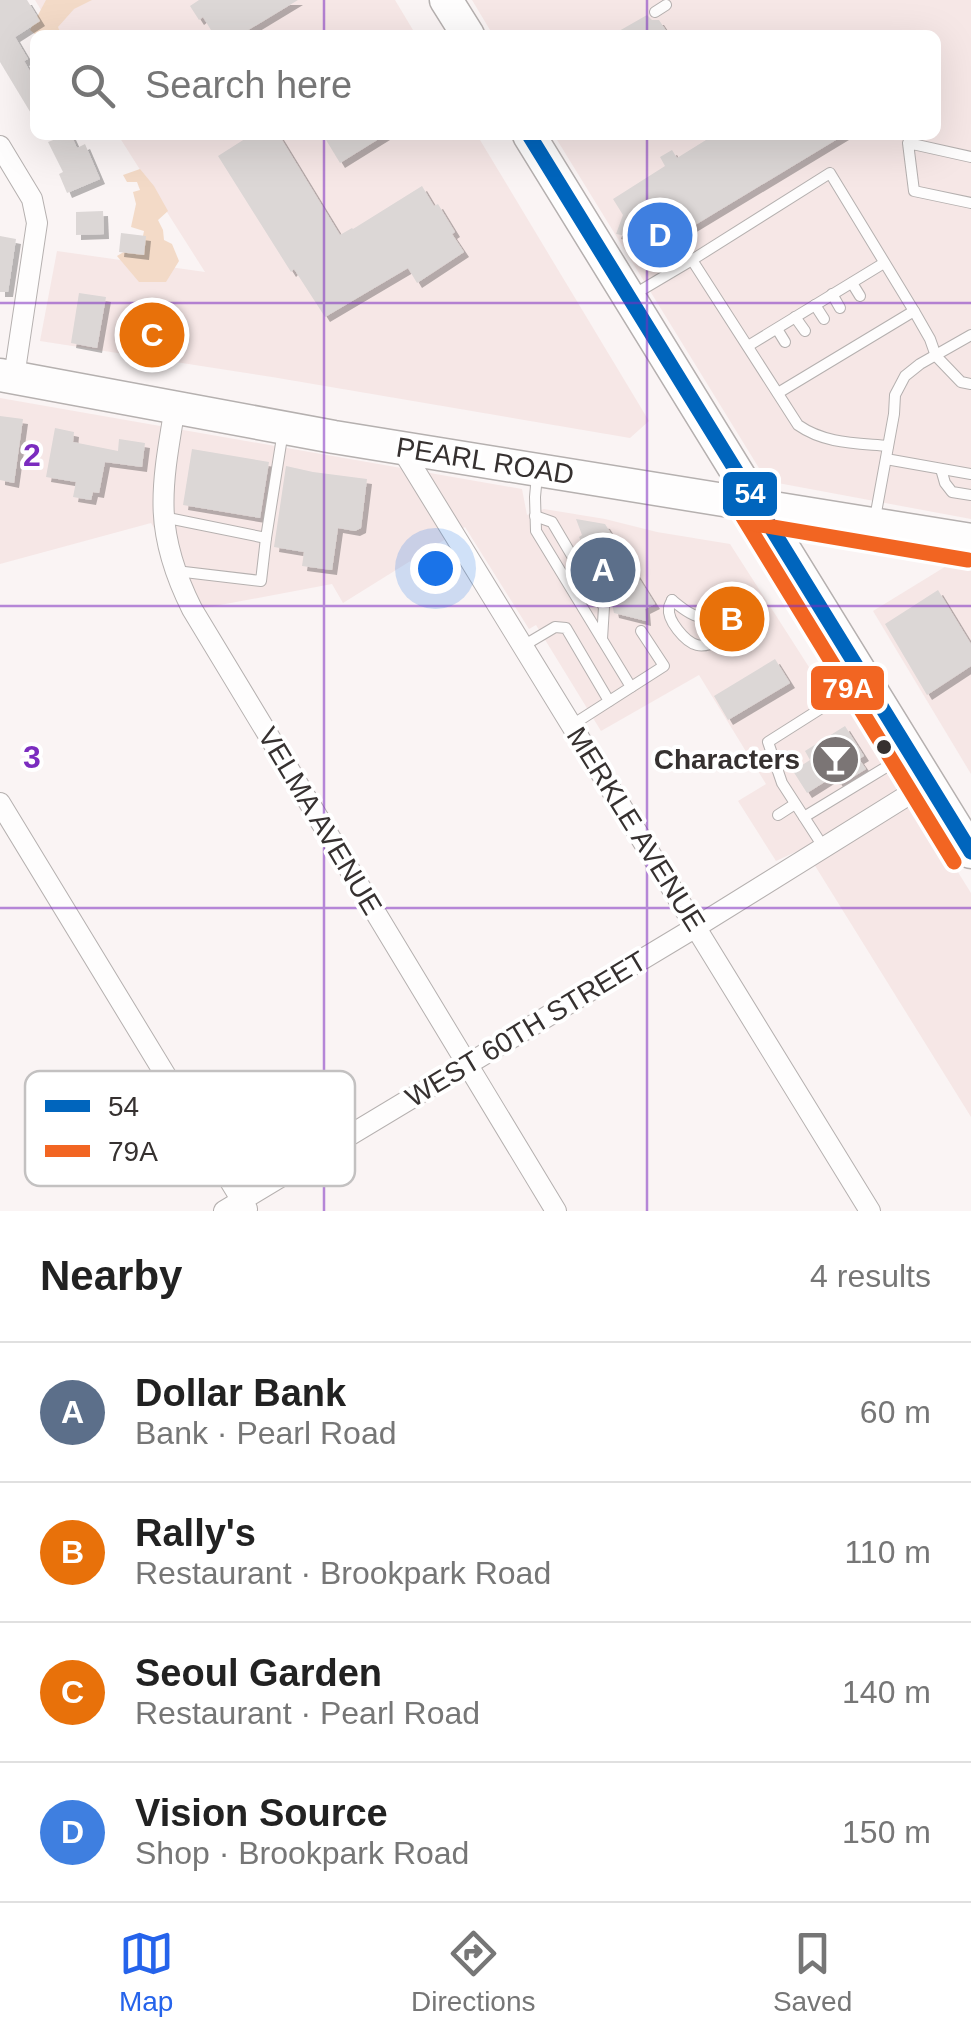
<!DOCTYPE html>
<html lang="en">
<head>
<meta charset="utf-8">
<style>
	body { margin:0; font-family:Arial,sans-serif; background:#f2f2f2; color:#222 }
	.you { position:absolute; left:435px; top:568px; width:35px; height:35px; margin:-25px; border:8px solid #fff; border-radius:50%; background:#1a73e8; box-shadow:0 0 0 15px #1a73e833 }
	.badge { display:grid; place-items:center; width:65px; height:65px; border-radius:50%; background:#2563eb; color:#fff; font-size:32px; font-weight:700 }
	.pin { position:absolute; translate:-50% -50%; border:5px solid #fff; box-shadow:0 2px 10px #0006 }
	.list { margin:0; padding:0; list-style:none }
	h2 { display:flex; justify-content:space-between; align-items:center; height:130px; margin:0; padding:0 40px; font-size:42px }
	h2 small { font-size:32px; font-weight:400; color:#767676 }
	.list li { display:grid; grid-template-columns:65px 1fr auto; gap:30px; align-items:center; box-sizing:border-box; height:140px; padding:0 40px; border-top:2px solid #e0e0e0 }
	.list b { display:block; font-size:38px; white-space:nowrap }
	.list p { margin:0; font-size:32px; white-space:nowrap; color:#767676 }
	.list em { font-size:32px; font-style:normal; color:#767676 }
	.icon { flex:none; width:55px; height:55px; fill:none; stroke:currentColor; stroke-width:2; stroke-linecap:round; stroke-linejoin:round }
	.map { position:relative; flex:none; width:971px; height:1211px; overflow:hidden }
	.search { position:absolute; background:#fff; box-shadow:0 10px 40px #0002; left:30px; right:30px; top:30px; height:110px; display:flex; align-items:center; gap:25px; box-sizing:border-box; padding:0 35px; border-radius:15px; color:#767676; font-size:38px }
	.sheet { height:690px; background:#fff }
	nav { display:flex; justify-content:space-around; align-items:center; box-sizing:border-box; height:140px; border-top:2px solid #e0e0e0; background:#fff; font-size:28px; color:#767676 }
	nav a { display:grid; justify-items:center; gap:5px }
	nav .on { color:#2563eb }
	.map>svg:first-child { display:block }
</style>
</head>
<body>
<div class="map">
<svg width="971" height="1211" viewBox="0 0 971 1211">
	<defs>
		<filter id="shadow"><feDropShadow dx="5" dy="5" stdDeviation="0" flood-color="#0004"/></filter>
	</defs>
	<rect width="100%" height="100%" fill="#faf4f4"/>
	<g fill="#f6e7e6">
		<polygon points="35,0 395,0 416,35 56,35"/>
		<polygon points="472,0 971,0 971,519 767,481 554,135 936,135 936,35 493,35"/>
		<polygon points="118,135 477,135 649,421 630,438 272,377 40,341 57,251 205,272"/>
		<polygon points="0,398 522,489 527,515 544,509 605,519 657,532 730,544 816,678 831,669 971,893 971,1117 804,848 776,861 738,801 766,784 699,675 601,731 536,625 529,629 465,527 343,603 332,584 204,608 151,523 0,564"/>
		<polygon points="948,565 971,569 971,774 873,611"/>
	</g>
	<g fill="#f3dac7">
		<polygon points="46,0 92,0 74,9 58,27 61,35 36,35 30,30"/>
		<polygon points="140,169 154,186 168,211 158,220 163,230 164,240 172,244 179,261 166,282 139,282 117,256 142,241 144,231 131,227 136,204 133,192 140,190 137,182 127,182 123,175"/>
	</g>
	<g fill="#dcd7d6" filter="url(#shadow)">
		<polygon points="0,0 27,0 40,21 15,37 28,59 24,61 35,80 35,120 0,62"/>
		<polygon points="199,0 298,0 240,35 214,35 203,17 199,20 190,6"/>
		<polygon points="647,15 652,20 659,20 669,35 612,35"/>
		<polygon points="66,135 71,135 77,148 85,144 100,179 67,193 59,174 63,172 48,142"/>
		<polygon points="251,135 279,135 340,235 352,228 353,229 422,186 434,206 438,204 455,232 452,234 464,252 417,283 408,268 325,317 294,269 291,272 218,156"/>
		<polygon points="323,135 385,135 340,163"/>
		<polygon points="714,135 844,135 647,254 638,238 616,234 623,215 613,199 665,166 660,157 672,150 677,158"/>
		<polygon points="103,211 104,234 76,235 76,212"/>
		<polygon points="121,233 146,236 144,255 119,252"/>
		<polygon points="0,236 16,239 8,292 0,292"/>
		<polygon points="79,293 106,297 97,348 71,343"/>
		<polygon points="141,306 168,310 163,362 135,359"/>
		<polygon points="0,416 23,419 14,483 0,480"/>
		<polygon points="55,428 74,432 73,442 118,451 119,439 145,443 142,467 105,462 99,493 93,492 91,500 73,497 76,482 46,477"/>
		<polygon points="192,449 269,462 260,518 183,505"/>
		<polygon points="286,466 313,472 367,479 361,528 355,531 338,528 332,570 302,566 304,552 274,547"/>
		<polygon points="576,519 605,524 655,604 645,609 646,621 614,613 606,579 600,584 594,580 588,582 584,588 585,594 571,571 577,575 583,573 587,567 585,561 590,558 579,537 582,535"/>
		<polygon points="938,590 971,644 971,666 927,695 885,624"/>
		<polygon points="775,659 790,683 728,720 714,696"/>
		<polygon points="845,726 864,756 859,759 866,769 840,785 834,776 807,793 793,771 810,760 805,751"/>
	</g>
	<g fill="none" stroke-linecap="round" stroke-linejoin="round">
		<defs>
			<g id="lane">
				<polyline points="655,12 666,5"/>
				<polyline points="971,157 908,143 914,191 971,203"/>
				<polyline points="692,260 830,173 914,311 930,339 936,356 961,382 971,384"/>
				<polyline points="852,283 860,296"/>
				<polyline points="832,294 840,308"/>
				<path d="M 633,295 L 692,260 L 798,425 C 825,444 857,443 888,446"/>
				<polyline points="815,305 824,319"/>
				<polyline points="795,317 805,331"/>
				<polyline points="777,329 785,342"/>
				<polyline points="748,346 884,263"/>
				<polyline points="778,393 914,311"/>
				<polyline points="886,459 971,474"/>
				<polyline points="941,469 945,483 952,492 971,495"/>
				<polyline points="537,475 535,497 536,531 631,687"/>
				<polyline points="535,516 552,522 578,566"/>
				<polyline points="163,517 266,538 283,431"/>
				<polyline points="875,518 894,414 895,395 905,376 920,364 971,335"/>
				<polyline points="176,571 261,581 266,538"/>
				<polyline points="593,589 604,607 602,639"/>
				<path d="M 672,600 C 671,603 669,605 669,608 C 667,620 685,642 697,645 C 708,648 725,638 736,635"/>
				<path d="M 672,600 C 698,622 699,618 729,610"/>
				<polyline points="743,606 751,604"/>
				<polyline points="750,630 759,627"/>
				<polyline points="523,646 555,627 566,628 609,701"/>
				<polyline points="572,725 664,666 641,631"/>
				<polyline points="778,815 795,804"/>
				<polyline points="804,817 906,755"/>
				<polyline points="824,848 782,783 768,742 861,683"/>
			</g>
			<g id="street">
				<polyline points="0,146 32,199 37,223 14,377"/>
				<path d="M 175,407 C 161,490 153,531 192,609 L 556,1211"/>
				<polyline points="401,448 870,1211"/>
				<polyline points="0,803 247,1209"/>
				<polyline points="224,1211 696,927 929,782"/>
			</g>
			<g id="primary">
				<polyline points="446,0 468,35"/>
				<polyline points="529,135 971,852"/>
				<polyline points="0,375 334,437 971,540"/>
			</g>
		</defs>
		<use href="#lane" stroke="#b5b0af" stroke-width="12"/>
		<use href="#street" stroke="#b5b0af" stroke-width="22"/>
		<use href="#primary" stroke="#b5b0af" stroke-width="35"/>
		<use href="#lane" stroke="#fefdfd" stroke-width="10"/>
		<use href="#street" stroke="#fefdfd" stroke-width="20"/>
		<use href="#primary" stroke="#fefdfd" stroke-width="32"/>
		<defs>
			<polyline id="bus-1" points="529,135 971,852"/>
			<g id="bus-2">
				<polyline points="741,514 954,862"/>
				<polyline points="755,524 968,560"/>
			</g>
		</defs>
		<use href="#bus-1" stroke="#fff" stroke-width="22"/>
		<use href="#bus-2" stroke="#fff" stroke-width="22"/>
		<use href="#bus-1" stroke="#0065bd" stroke-width="15"/>
		<use href="#bus-2" stroke="#f26522" stroke-width="15"/>
	</g>
	<path fill="none" stroke="#7b2cbf" stroke-width="2.5" stroke-opacity="0.55" d="M 324,0 L 324,35M 647,0 L 647,35M 324,135 L 324,1211M 647,135 L 647,1211M 0,303 L 971,303M 0,606 L 971,606M 0,908 L 971,908"/>
	<defs>
		<symbol id="bar-disc" viewBox="-11 -11 22 22"><circle r="9.5" fill="#7b7575" stroke="#fff"/><path d="M-6-5H6L.8 .8V4.5H3.5V6h-7V4.5H-.8V.8Z" fill="#fff"/></symbol>
	</defs>
	<g fill-rule="evenodd">
		<use href="#bar-disc" x="808" y="732" width="55" height="55"/>
	</g>
	<circle fill="#363130" stroke="#fff" stroke-width="4" cx="884" cy="747" r="9"/>
	<g text-anchor="middle" dominant-baseline="central" stroke-width="8" stroke-linejoin="round" paint-order="stroke">
		<g font-size="28" fill="#363130" stroke="#fff">
			<text transform="translate(485 461) rotate(9)">PEARL ROAD</text>
			<text transform="translate(320 821) rotate(59)">VELMA AVENUE</text>
			<text transform="translate(636 829) rotate(58)">MERKLE AVENUE</text>
			<text transform="translate(526 1029) rotate(-31)">WEST 60TH STREET</text>
		</g>
		<g font-size="28" font-weight="bold" fill="#363130" stroke="#fff" text-anchor="end">
			<text x="800" y="759">Characters</text>
		</g>
	</g>
	<rect x="25" y="1071" width="330" height="115" rx="15" fill="#fff" stroke="#c3c1c1" stroke-width="2.5"/>
	<rect x="45" y="1100" width="45" height="12" fill="#0065bd"/>
	<rect x="45" y="1145" width="45" height="12" fill="#f26522"/>
	<g font-size="28" fill="#363130">
		<text x="108" y="1116">54</text>
		<text x="108" y="1161">79A</text>
	</g>
	<g font-size="32" text-anchor="middle" font-weight="bold" fill="#7b2cbf" stroke="#fff" stroke-width="8" stroke-linejoin="round" paint-order="stroke">
		<text x="32" y="466">2</text>
		<text x="32" y="768">3</text>
	</g>
	<g stroke="#fff" stroke-width="4">
		<rect x="721" y="470" width="58" height="48" rx="10" fill="#0065bd"/>
		<rect x="809" y="664" width="77" height="48" rx="10" fill="#f26522"/>
	</g>
	<g font-size="28" text-anchor="middle" font-weight="bold" fill="#fff">
		<text x="750" y="503">54</text>
		<text x="848" y="698">79A</text>
	</g>
</svg>
<div class="you"></div>
<div class="pin badge" style="left:603px;top:570px;background:#5c6f8a">A</div>
<div class="pin badge" style="left:732px;top:619px;background:#e8710a">B</div>
<div class="pin badge" style="left:152px;top:335px;background:#e8710a">C</div>
<div class="pin badge" style="left:660px;top:235px;background:#3f7fe0">D</div>
<div class="search"><svg class="icon" aria-label="search" viewBox="0 0 24 24"><circle cx="10" cy="10" r="6"/><path d="M15 15l6 6"/></svg>Search here</div>
</div>
<section class="sheet">
<h2>Nearby<small>4 results</small></h2>
<ul class="list">
<li><span class="badge" style="background:#5c6f8a">A</span><div><b>Dollar Bank</b><p>Bank · Pearl Road</p></div><em>60 m</em></li>
<li><span class="badge" style="background:#e8710a">B</span><div><b>Rally's</b><p>Restaurant · Brookpark Road</p></div><em>110 m</em></li>
<li><span class="badge" style="background:#e8710a">C</span><div><b>Seoul Garden</b><p>Restaurant · Pearl Road</p></div><em>140 m</em></li>
<li><span class="badge" style="background:#3f7fe0">D</span><div><b>Vision Source</b><p>Shop · Brookpark Road</p></div><em>150 m</em></li>
</ul>
</section>
<nav>
<a class="on"><svg class="icon" aria-label="map" viewBox="0 0 24 24"><path d="M3 6l6-2 6 2 6-2v14l-6 2-6-2-6 2zM9 4v14M15 6v14"/></svg>Map</a>
<a><svg class="icon" aria-label="directions" viewBox="0 0 24 24"><path d="M12 3l9 9-9 9-9-9zM9 14v-3h6M13 9l2 2-2 2"/></svg>Directions</a>
<a><svg class="icon" aria-label="saved" viewBox="0 0 24 24"><path d="M7 4h10v16l-5-4-5 4z"/></svg>Saved</a>
</nav>
</body>
</html>
